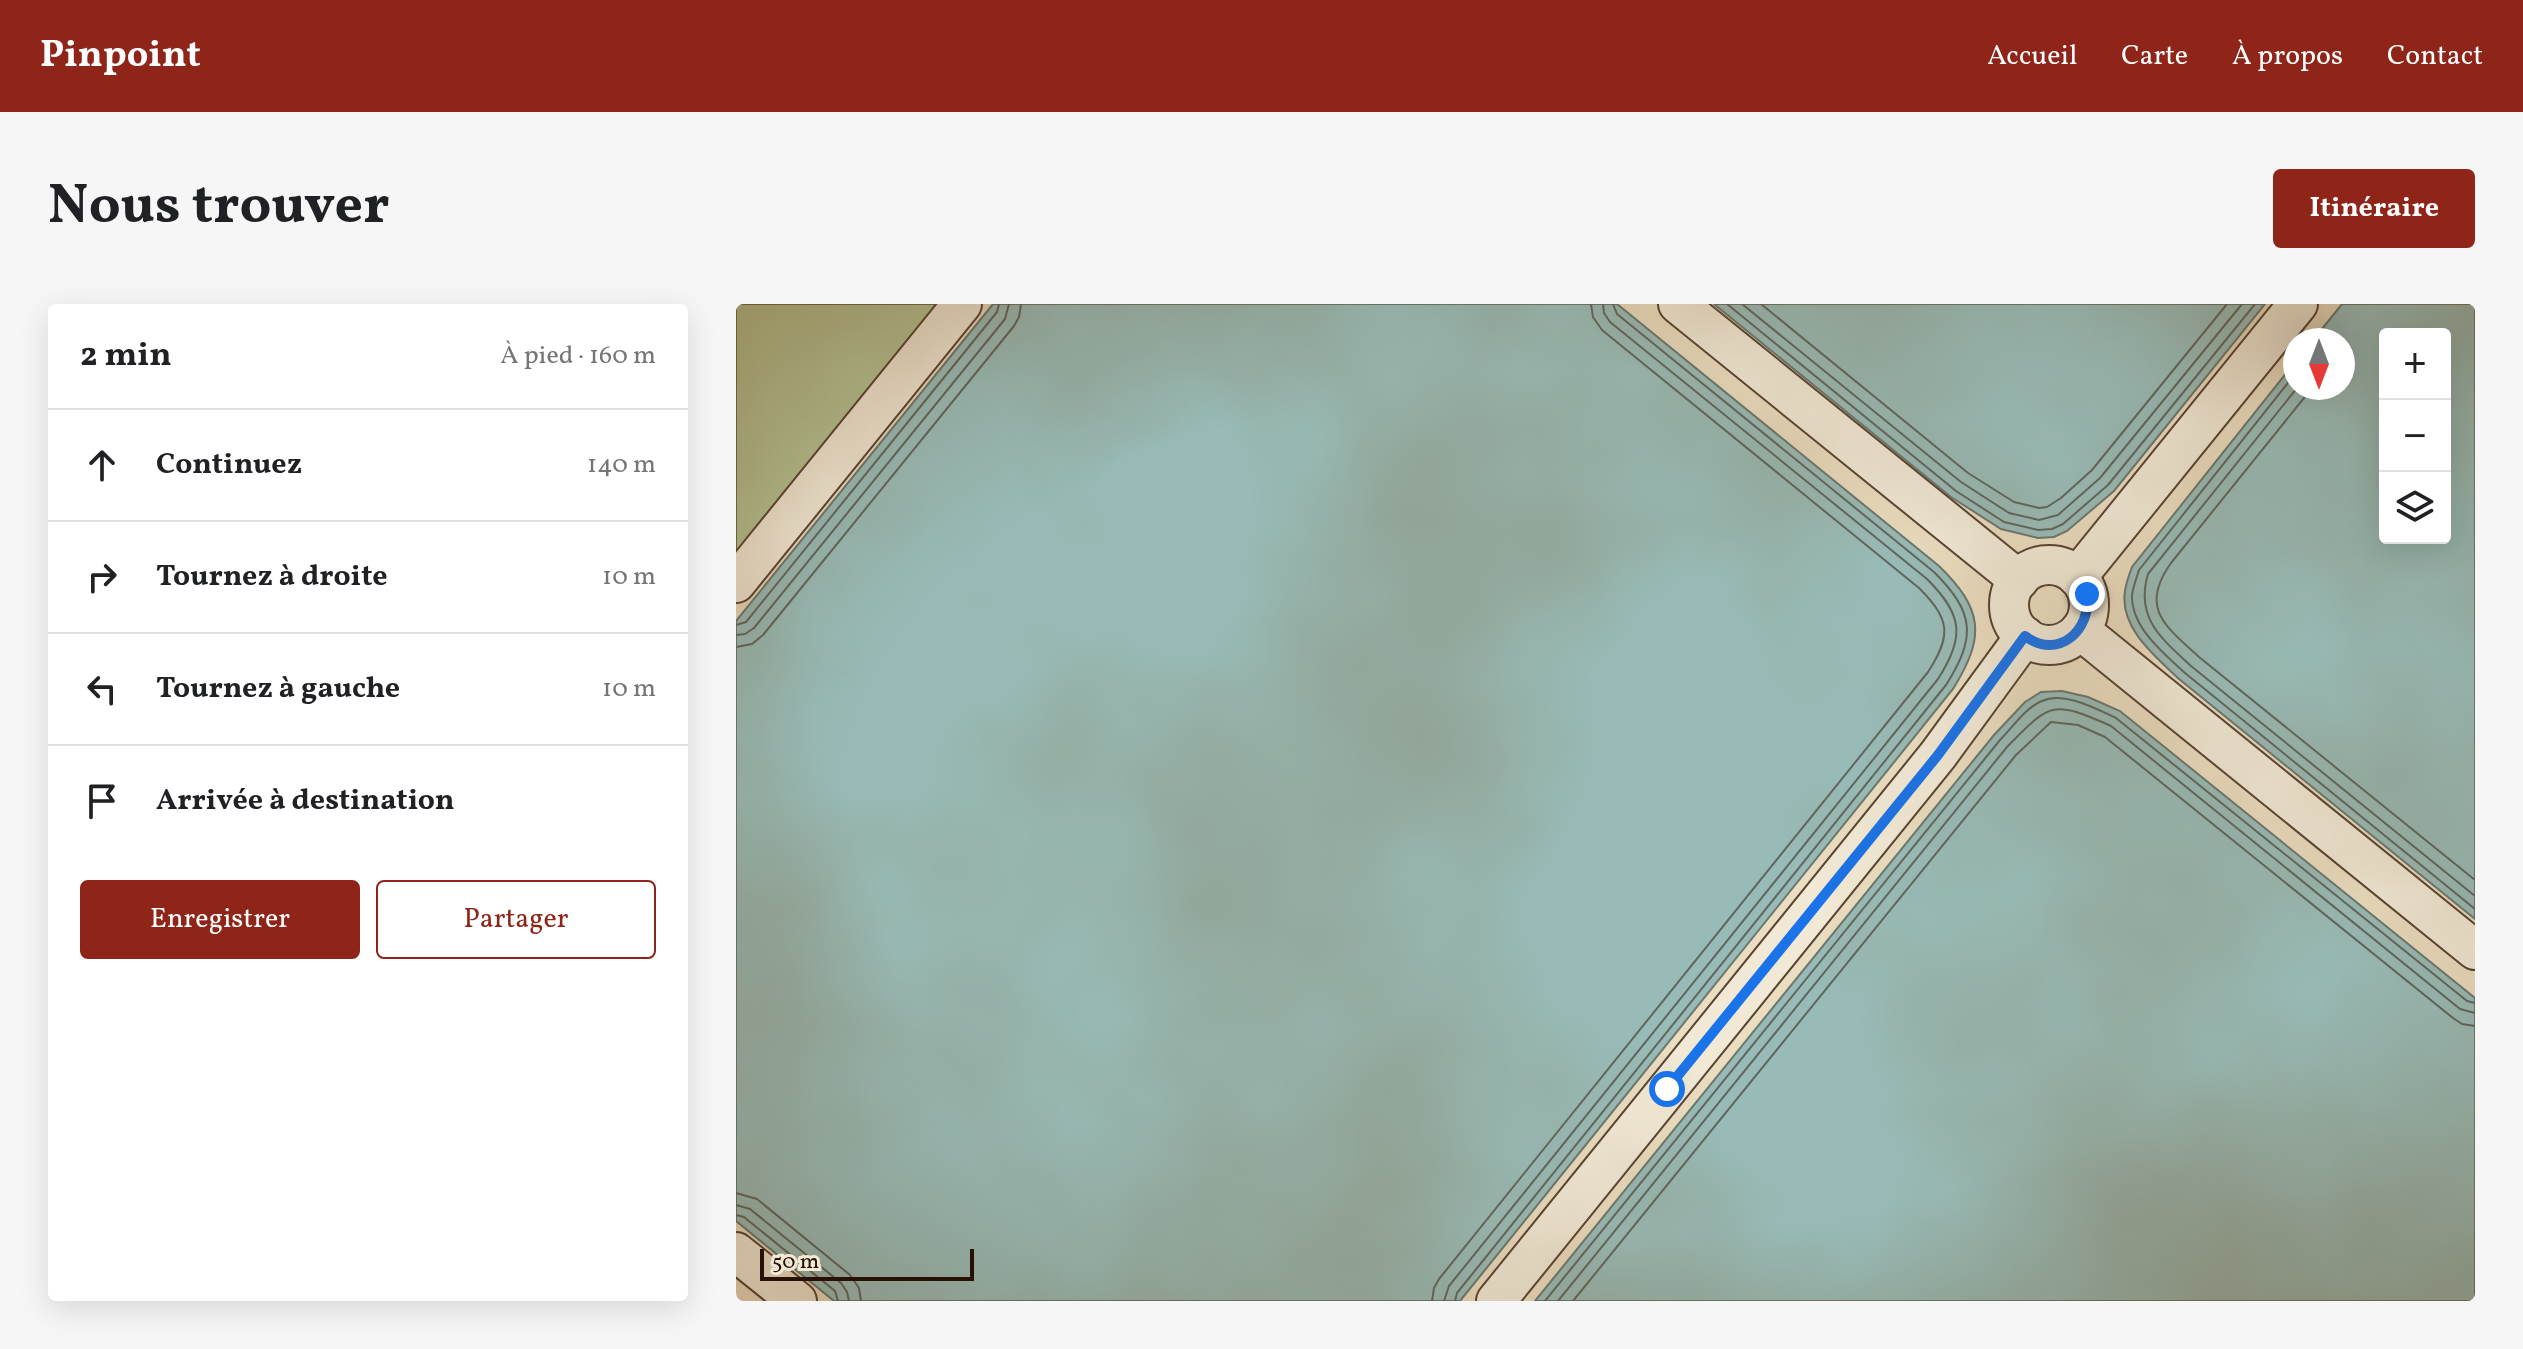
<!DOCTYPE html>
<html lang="fr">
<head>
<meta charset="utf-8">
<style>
	body { margin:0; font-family:Vollkorn,serif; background:#f6f6f6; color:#202124 }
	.controls { position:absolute; right:24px; top:24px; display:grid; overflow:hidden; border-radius:8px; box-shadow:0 8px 32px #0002 }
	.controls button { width:72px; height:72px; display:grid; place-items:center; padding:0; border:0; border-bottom:2px solid #e0e0e0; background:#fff; color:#202124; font:40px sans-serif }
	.compass { position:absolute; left:1547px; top:24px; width:72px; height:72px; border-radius:50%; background:#fff; box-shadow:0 8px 32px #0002; rotate:180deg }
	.scale { position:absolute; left:24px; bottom:20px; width:214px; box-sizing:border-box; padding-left:8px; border:4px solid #281004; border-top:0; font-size:22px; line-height:28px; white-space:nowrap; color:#281004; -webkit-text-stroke:6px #f1e9d6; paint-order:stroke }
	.stop { position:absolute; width:24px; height:24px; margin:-18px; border:6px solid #1a73e8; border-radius:50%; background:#fff }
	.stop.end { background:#1a73e8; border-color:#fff; box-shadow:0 2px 8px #0008 }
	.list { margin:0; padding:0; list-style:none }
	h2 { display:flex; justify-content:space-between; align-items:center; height:104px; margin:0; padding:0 32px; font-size:34px }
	h2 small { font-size:26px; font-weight:400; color:#757577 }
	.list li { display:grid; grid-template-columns:52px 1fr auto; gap:24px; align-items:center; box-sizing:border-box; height:112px; padding:0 32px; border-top:2px solid #e0e0e0 }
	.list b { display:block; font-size:30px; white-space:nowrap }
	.list em { font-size:26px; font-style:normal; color:#757577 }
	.actions { display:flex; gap:16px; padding:24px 32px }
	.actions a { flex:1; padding:18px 0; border:2px solid #8f2418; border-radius:8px; text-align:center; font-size:28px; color:#8f2418 }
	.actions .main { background:#8f2418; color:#fff }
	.icon { flex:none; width:44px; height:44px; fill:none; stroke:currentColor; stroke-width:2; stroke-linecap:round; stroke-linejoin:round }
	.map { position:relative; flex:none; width:1739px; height:997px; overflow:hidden; border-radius:8px }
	header { display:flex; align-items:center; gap:48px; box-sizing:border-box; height:112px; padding:0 40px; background:#8f2418; color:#fff }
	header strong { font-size:38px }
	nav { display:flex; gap:44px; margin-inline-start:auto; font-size:28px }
	.intro { display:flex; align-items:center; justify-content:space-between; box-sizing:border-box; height:192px; padding:0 48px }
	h1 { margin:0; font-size:56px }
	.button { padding:20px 36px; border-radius:8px; background:#8f2418; color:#fff; font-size:28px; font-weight:700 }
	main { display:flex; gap:48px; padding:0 48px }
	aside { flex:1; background:#fff; border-radius:8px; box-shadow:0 8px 32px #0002 }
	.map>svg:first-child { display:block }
</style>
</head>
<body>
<header>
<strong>Pinpoint</strong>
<nav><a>Accueil</a><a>Carte</a><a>À propos</a><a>Contact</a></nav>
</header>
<div class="intro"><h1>Nous trouver</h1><a class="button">Itinéraire</a></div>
<main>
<aside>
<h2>2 min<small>À pied · 160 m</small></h2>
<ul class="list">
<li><svg class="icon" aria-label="ahead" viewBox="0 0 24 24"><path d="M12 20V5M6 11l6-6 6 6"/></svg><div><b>Continuez</b></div><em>140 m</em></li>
<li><svg class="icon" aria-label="right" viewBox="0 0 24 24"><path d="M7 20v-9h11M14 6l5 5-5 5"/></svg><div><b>Tournez à droite</b></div><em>10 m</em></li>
<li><svg class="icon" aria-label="left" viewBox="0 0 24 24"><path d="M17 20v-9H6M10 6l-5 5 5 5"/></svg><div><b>Tournez à gauche</b></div><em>10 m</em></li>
<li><svg class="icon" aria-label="arrive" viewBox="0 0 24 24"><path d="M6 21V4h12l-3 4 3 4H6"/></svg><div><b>Arrivée à destination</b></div></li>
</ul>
<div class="actions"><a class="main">Enregistrer</a><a>Partager</a></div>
</aside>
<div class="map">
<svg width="1739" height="997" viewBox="0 0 1739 997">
	<rect width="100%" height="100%" fill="#eaddc0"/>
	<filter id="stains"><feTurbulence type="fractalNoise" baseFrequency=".0025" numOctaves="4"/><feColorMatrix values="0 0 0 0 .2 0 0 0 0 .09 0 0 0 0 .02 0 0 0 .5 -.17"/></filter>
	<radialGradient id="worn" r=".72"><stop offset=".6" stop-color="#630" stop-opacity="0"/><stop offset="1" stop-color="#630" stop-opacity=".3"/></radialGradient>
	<polygon fill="#b4c295" stroke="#6e694c" stroke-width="2" points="0,0 213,0 0,263"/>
	<g fill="#98bbb7" stroke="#6b776f" stroke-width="2" fill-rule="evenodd">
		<path d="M 257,0 L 881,0 L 1203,262 C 1247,305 1250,332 1217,385 L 724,997 L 98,997 L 0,917 L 0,317 Z"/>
		<polygon points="978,0 1529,0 1378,187 1331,227 1318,233 1302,234 1265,225 1215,193"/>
		<path d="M 1606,0 L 1739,0 L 1739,615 L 1443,375 C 1420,353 1383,324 1389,287 C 1390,279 1393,271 1396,263 L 1559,58 L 1559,84 L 1607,84 L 1607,36 L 1577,36 ZM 1709,30 L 1709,234 L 1649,234 L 1649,30 Z"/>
		<polygon points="1326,387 1352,393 1384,407 1739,694 1739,997 799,997 1258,431 1289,398 1305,388"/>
	</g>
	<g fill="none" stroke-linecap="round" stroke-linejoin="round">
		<g stroke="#60665e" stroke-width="2">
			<polyline points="991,0 1220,187 1268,218 1302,226 1316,225 1327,220 1372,181 1519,0"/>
			<polyline points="1006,0 1225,178 1273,209 1303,216 1322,211 1364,174 1506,0"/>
			<polyline points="1025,0 1232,169 1278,198 1303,204 1311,203 1325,194 1356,166 1491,0"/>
			<path d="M 1559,70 L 1403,266 C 1401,273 1397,283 1396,291 C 1395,323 1427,349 1449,369 L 1739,605"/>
			<path d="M 1561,84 L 1412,270 C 1399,314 1425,334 1455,362 L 1739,592"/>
			<path d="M 1576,84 L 1435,259 C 1403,304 1429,322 1463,353 L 1739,576"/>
			<polyline points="0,321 10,318 261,8 263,0"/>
			<polyline points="0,331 9,330 18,324 269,15 273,0"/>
			<polyline points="0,343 16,340 27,331 278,22 283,13 285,0"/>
			<polyline points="0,889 21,895 114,971 123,984 125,997"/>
			<polyline points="0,901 14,905 105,979 111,988 113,997"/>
			<polyline points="0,911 8,913 99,987 102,997"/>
			<path d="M 696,997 L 698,984 L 703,975 L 1192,368 C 1216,331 1214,315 1183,284 L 866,26 L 857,13 L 855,0"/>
			<path d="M 708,997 L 713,982 L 1202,375 C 1229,332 1227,311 1191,275 L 874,18 L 868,9 L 867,0"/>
			<path d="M 719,997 L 721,989 L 1210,381 C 1241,332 1238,308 1198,268 L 881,10 L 877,0"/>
			<path d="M 809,997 L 1264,436 C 1276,424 1290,403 1306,397 C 1329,387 1360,405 1380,414 L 1731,697 L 1739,699"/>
			<path d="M 822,997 L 1271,443 C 1315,398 1316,396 1375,422 L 1724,705 L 1739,709"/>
			<polyline points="837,997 1280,451 1315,418 1342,421 1369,433 1717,714 1726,720 1739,722"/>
		</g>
		<defs>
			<g id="minor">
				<polyline points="942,0 1283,276"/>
				<circle cx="1313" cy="301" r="40"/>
				<polyline points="1341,273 1562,0"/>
				<polyline points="0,279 226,0"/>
				<polyline points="1344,326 1739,646"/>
				<polyline points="0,948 61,997"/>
				<polyline points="760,997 1202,451 1289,332"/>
			</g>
		</defs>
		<use href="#minor" stroke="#584333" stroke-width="42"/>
		<use href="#minor" stroke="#f1e9d6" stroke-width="38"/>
	</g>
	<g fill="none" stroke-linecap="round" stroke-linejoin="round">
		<path stroke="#1a73e8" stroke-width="10" d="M 931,785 L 1202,451 L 1289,332 C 1322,357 1356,326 1351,290"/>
	</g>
	<rect width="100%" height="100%" filter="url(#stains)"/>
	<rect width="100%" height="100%" fill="url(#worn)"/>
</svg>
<div class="controls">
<button>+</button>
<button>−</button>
<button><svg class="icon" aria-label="layers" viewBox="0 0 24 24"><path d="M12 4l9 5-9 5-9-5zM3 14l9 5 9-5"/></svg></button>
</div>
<svg class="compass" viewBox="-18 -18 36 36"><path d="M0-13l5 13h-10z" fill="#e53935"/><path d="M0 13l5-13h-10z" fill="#757577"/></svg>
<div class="scale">50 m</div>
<div class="stop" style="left:931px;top:785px"></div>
<div class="stop end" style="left:1351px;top:290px"></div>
</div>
</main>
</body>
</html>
